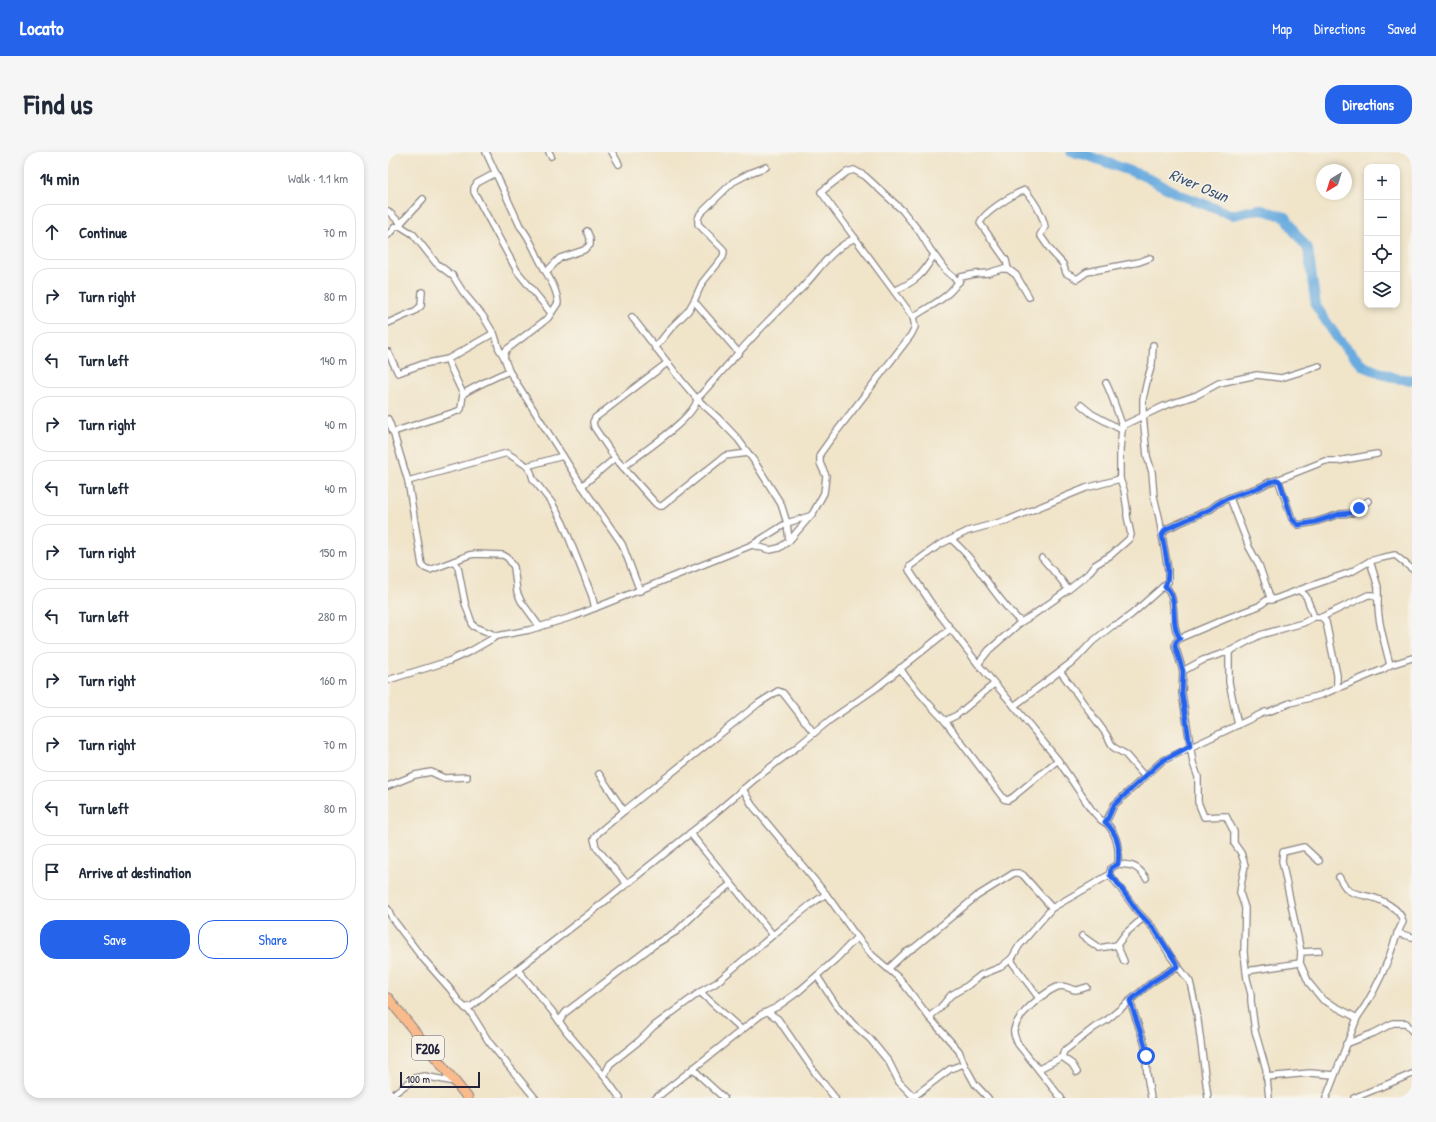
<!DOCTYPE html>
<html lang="en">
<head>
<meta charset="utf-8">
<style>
	body { margin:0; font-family:"Patrick Hand",sans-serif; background:#f6f6f7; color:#1f2937 }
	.controls { position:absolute; right:12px; top:12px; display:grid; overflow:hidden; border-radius:8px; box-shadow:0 2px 6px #0003 }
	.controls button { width:36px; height:36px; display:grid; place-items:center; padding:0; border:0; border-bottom:1px solid #e0e1e3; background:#fff; color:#1f2937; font:20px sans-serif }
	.compass { position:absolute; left:928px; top:12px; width:36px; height:36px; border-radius:50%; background:#fff; box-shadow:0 2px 6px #0003; rotate:218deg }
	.scale { position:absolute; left:12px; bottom:10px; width:80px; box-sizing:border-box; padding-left:4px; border:2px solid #22223b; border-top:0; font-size:11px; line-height:14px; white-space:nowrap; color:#22223b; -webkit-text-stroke:3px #f7f3e8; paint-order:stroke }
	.stop { position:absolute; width:12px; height:12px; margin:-9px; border:3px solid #2563eb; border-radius:50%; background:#fff }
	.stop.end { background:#2563eb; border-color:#fff; box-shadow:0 1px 4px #0008 }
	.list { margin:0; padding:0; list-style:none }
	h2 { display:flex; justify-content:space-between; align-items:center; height:52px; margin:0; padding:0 16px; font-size:17px }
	h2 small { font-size:13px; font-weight:400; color:#747a83 }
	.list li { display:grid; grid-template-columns:26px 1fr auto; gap:12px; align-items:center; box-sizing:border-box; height:56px; margin:0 8px 8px; padding:0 8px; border:1px solid #e0e1e3; border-radius:16px }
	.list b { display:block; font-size:15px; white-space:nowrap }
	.list em { font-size:13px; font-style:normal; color:#747a83 }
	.actions { display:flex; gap:8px; padding:12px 16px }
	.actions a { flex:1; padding:9px 0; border:1px solid #2563eb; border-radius:16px; text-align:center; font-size:14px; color:#2563eb }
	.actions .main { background:#2563eb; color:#fff }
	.icon { flex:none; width:22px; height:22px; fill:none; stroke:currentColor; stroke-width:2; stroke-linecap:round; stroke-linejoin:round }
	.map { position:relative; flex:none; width:1024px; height:946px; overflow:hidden; border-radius:16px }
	header { display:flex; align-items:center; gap:24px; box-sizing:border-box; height:56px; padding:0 20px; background:#2563eb; color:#fff }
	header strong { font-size:19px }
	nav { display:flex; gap:22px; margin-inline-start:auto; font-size:14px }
	.intro { display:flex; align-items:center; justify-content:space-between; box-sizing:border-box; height:96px; padding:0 24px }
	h1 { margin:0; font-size:28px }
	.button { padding:10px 18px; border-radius:16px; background:#2563eb; color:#fff; font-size:14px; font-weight:700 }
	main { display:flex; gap:24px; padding:0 24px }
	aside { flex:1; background:#fff; border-radius:16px; box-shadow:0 2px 6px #0003 }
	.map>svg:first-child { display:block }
</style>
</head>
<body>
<header>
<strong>Locato</strong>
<nav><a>Map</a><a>Directions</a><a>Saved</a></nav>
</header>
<div class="intro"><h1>Find us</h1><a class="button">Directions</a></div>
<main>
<aside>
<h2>14 min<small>Walk · 1.1 km</small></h2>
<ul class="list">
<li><svg class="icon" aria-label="ahead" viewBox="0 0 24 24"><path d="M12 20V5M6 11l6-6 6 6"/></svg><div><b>Continue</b></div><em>70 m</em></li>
<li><svg class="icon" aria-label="right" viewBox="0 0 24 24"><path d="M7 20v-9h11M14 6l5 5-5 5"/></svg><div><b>Turn right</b></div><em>80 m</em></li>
<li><svg class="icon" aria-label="left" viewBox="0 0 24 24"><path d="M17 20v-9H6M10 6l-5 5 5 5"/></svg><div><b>Turn left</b></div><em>140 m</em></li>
<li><svg class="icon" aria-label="right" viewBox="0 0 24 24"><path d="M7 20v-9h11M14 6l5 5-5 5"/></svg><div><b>Turn right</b></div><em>40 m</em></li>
<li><svg class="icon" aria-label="left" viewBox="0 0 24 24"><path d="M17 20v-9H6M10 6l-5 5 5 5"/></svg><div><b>Turn left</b></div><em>40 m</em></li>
<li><svg class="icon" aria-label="right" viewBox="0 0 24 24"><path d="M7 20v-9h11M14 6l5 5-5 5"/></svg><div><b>Turn right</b></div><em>150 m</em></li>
<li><svg class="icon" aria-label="left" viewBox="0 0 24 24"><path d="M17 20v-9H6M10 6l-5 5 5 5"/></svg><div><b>Turn left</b></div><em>280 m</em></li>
<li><svg class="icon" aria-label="right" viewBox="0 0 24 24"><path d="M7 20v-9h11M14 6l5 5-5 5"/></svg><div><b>Turn right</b></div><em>160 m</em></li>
<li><svg class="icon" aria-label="right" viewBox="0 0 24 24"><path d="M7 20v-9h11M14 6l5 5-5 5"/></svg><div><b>Turn right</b></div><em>70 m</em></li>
<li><svg class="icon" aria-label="left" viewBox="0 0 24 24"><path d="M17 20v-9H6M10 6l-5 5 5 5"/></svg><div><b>Turn left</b></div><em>80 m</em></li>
<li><svg class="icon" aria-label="arrive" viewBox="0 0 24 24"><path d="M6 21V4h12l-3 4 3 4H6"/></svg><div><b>Arrive at destination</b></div></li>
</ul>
<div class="actions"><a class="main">Save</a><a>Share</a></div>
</aside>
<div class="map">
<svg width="1024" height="946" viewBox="0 0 1024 946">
	<rect width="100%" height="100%" fill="#f7f3e8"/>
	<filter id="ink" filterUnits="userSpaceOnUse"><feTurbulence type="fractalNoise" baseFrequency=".025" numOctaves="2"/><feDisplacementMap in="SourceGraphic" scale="8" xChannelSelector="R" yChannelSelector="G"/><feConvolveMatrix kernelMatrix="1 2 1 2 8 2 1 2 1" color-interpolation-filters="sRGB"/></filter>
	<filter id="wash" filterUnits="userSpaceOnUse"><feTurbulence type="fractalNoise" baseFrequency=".012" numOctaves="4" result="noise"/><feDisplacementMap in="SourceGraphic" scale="16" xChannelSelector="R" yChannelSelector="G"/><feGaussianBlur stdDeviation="0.9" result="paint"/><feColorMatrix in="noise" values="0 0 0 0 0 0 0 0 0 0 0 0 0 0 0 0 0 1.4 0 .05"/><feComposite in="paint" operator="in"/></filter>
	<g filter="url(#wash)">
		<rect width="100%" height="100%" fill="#f0e4c9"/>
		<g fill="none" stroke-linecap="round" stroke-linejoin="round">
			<polyline stroke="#6aacdf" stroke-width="10" points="683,0 698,3 756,24 790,42 844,63 871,57 898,65 906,79 920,97 928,154 950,187 975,214 1006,226 1024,228"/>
		</g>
	</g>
	<g filter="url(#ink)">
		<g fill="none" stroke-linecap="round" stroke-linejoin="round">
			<defs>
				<g id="street">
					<polyline points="161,0 163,4"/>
					<polyline points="224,0 231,12"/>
					<polyline points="108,21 89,31 86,36 86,40 129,119 163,161"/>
					<polyline points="0,59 13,72"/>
					<polyline points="10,74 35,47"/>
					<polyline points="0,83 7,75 12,74 25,82 48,111 65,124 75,140 95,164 107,184 111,197 116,205"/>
					<path d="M 620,117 L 618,108 L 592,71 C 596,60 626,42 637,38 C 645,48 655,62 657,75 L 652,83 L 664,100 L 675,112 L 678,121 L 689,127 L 699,120 L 751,110 L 762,106"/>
					<polyline points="158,120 172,106 196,98 202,93 202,86 199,79"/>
					<path d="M 506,139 C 528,129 534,124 546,103"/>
					<polyline points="306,149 351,201"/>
					<polyline points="244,165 293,228 309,247 330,266 350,287 366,309 393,352 399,371 401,389"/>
					<path d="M 525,165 C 543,153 563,145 573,125 L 587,122 L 600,121 L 613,117 L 620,117 L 628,123 L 641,145"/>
					<polyline points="0,171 27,159 33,154 34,140"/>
					<polyline points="267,196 283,176 300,159 306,149 314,131 335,105 336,100 335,97 310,72 310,67 312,62 345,30 362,21 378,15"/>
					<polyline points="0,200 10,221 35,212 60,207 106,181"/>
					<polyline points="60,207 61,212 75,242"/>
					<polyline points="121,219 194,334 234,392 252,439"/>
					<path d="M 718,231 C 725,245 729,260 735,275"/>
					<polyline points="693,253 704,262 734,278"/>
					<path d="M 0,267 L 5,280 L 70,259 L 73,257 L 75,242 C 89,233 105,226 121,219 L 116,205 L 118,198 L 155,170 L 160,166 L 170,151 C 169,134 156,119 149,103 C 144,93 140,83 132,74 L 98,0"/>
					<polyline points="5,280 6,281 7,286 20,329 34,413 37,416 42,418 66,409 70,415 77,451 85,474 109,484"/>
					<polyline points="227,306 268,352 271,354 274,354 337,304 360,301"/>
					<polyline points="139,314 143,320 145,327 164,351 175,371 204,444 207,456"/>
					<path d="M 235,315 C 251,303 308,265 309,247 C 334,220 357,192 383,166 C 393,155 404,146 414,136 C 432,117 442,98 467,86"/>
					<path d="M 732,327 L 698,336 L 620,368 L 580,379 L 551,393 L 522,414 L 521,418 L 545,454 L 590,512 L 626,554 L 670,608 L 703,657 C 706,660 708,663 711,666 C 713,669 718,670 721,674 C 730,686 731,697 730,712 L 723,716 L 721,723 L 727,729 L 749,759 L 767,778 L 783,805 L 802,830 L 809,861 L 820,946"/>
					<polyline points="889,328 937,309 950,309 989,302"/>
					<polyline points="20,329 119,301 139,314 175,304"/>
					<polyline points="194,334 227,306 206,275 205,270 207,266 279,211"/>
					<polyline points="842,346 861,395 871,413 883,448"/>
					<path d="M 774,383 L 778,377 L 823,357 C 836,345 856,341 872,335 C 878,332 882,329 889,328 L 891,330 L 904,367 L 910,373 L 927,370 L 952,362 L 964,361 L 980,349"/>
					<path d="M 564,388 C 591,411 606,446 633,470"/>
					<polyline points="364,393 399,371 422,364"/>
					<polyline points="654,406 674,429 680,438"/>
					<polyline points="66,409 81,403 88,402 115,403 120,406 126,415 129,440 133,449 152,475"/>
					<polyline points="982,409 990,435 990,447"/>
					<path d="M 777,434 C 791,446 781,473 792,486"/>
					<polyline points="911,438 963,420 982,409 993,406 1007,403 1024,417"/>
					<path d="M 934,465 L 980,443 L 985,443 L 990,447 C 989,468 997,492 1002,513"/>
					<polyline points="841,499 841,530 850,573"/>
					<polyline points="590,512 601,498 633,470 645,463 680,438 700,422 707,413 723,403 741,387 743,383 739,364 739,357 736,338 732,327 732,297 734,278 736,273 776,254 809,243 831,231 869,223 893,226 931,214"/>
					<polyline points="512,516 518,525 541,552 557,569 616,647 620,648 625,645 670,608"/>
					<polyline points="672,519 718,582 725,595 737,602 757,625"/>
					<polyline points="795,519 787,494 788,490 792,486 837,467 871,454 879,448 887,447 911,438 918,444 926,465"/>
					<polyline points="0,528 61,509 83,499 109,484 141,478 187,464 364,393 382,398 391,396 401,389 425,361 436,341 437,333 438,324 432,311 432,302 442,288 523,183 527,175 525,165 433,40 459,20 466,18 477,24 514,58 531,79 542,97 558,119 571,130"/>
					<polyline points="626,554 672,519 688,507 704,490 724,474 732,471 744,462 780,430 780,418 771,365 766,345 764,320 759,304 755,263 755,247 759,229 764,212 765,193"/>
					<polyline points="557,569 569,563 606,532"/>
					<polyline points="211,622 236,659"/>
					<polyline points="0,634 27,623 43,620 56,626 79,625"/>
					<polyline points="355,637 364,653 438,742 469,785 484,803 512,827 541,865 571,899 576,912 587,932 600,946"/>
					<polyline points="717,670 720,666 726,653 774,609 877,560 880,560 902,551 933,543 996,517 1002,513 1024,506"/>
					<polyline points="302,681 385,783"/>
					<path d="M 730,712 C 744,713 749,713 758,726"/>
					<polyline points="238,731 208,695 206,687 210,681 236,659 371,551 390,539 395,541 426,581"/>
					<polyline points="0,757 4,766 32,803 62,837 72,851 83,861 101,890 147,946"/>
					<polyline points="1009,781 1024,785"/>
					<polyline points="694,784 711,796 729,793 738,781 755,766"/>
					<polyline points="729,793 736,809"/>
					<polyline points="931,799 913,800 912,811 921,831 935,848 969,866"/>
					<polyline points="913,800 894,709 895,700 916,695 931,709"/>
					<polyline points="129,817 164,859 178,879 216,924 232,946"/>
					<polyline points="500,817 517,801 527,795 589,744 626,721 631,721 635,723 664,756"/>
					<polyline points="858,819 912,811"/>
					<polyline points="429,824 448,853 465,872 482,887 501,910 511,930 527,946"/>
					<polyline points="312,840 354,878"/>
					<polyline points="651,846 624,810 624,806 631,794 664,756 721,723"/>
					<polyline points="742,849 757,893 759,923 763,946"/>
					<polyline points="77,856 84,854 110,832 201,762 325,663 367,627 409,595 442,568 488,536 562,477"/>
					<polyline points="380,860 390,867 428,922 447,946"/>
					<polyline points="541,865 551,857 563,843 579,834 593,823 613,815 624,806"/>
					<polyline points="172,868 178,860 266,793 289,779 315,754 343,732"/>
					<polyline points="958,892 986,881 1005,871 1018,871 1024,879"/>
					<polyline points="674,905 684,912 689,920"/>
					<polyline points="305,916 314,926 336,946"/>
					<polyline points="651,917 674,905 676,899 707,875 719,868 764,830 790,814"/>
					<polyline points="216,924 222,912 251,889 266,874 312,840 328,831 385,783 422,753 438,742"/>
					<polyline points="878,925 922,921 946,923"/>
					<polyline points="0,946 27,926 36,924 67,930"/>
					<polyline points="268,946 374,862 389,855 410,840 448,807 469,785"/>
					<polyline points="524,946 562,917 576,912"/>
					<path d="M 673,946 L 630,892 C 628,887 625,883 626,878 C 629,862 656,841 669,835 C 677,832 681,837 687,838 C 691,838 696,836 699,835"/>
					<polyline points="881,946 878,917 867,879 863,849 863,842 859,827 856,801 857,756 852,741 853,733 857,713 853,701 846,691 846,680 838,664 816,665 810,650 810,625 805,611 794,541 795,519 815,508 842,499 872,483 915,471 926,465 934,465 938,470 949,523 949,536"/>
					<path d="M 938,946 L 969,866 C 982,848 992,828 1000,808 C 1005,795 1008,782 1015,770 C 1013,756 991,746 978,744 C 972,742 965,742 960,738 C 956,735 954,730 951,725"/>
					<polyline points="966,946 1024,922"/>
				</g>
				<polyline id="primary" points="0,846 80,946"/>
			</defs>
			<use href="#street" stroke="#898382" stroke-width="8"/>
			<use href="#primary" stroke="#898382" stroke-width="11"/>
			<use href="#street" stroke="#fff" stroke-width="5.5"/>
			<use href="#primary" stroke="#fabb8c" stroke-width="9"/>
		</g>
	</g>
	<g fill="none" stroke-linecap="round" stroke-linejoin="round" filter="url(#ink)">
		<path stroke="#2563eb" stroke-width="5" d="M 758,904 L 757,893 L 742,849 L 764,830 L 790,814 L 767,778 L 749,759 L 728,729 L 722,723 L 723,716 L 730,712 C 732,695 730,682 717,670 L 720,666 L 726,653 L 765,617 L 774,609 L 802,594 L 794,541 L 795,519 L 787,494 L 788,490 L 792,486 C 781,472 792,446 777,434 C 784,424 776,395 774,383 L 778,377 L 823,357 C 836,345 856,341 872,335 C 878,332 882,329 890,328 L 892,330 L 904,367 L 910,373 L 927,370 L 952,362 L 964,361 L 971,356"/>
	</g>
	<g text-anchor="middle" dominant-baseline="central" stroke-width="3" stroke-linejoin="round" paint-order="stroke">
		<rect fill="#f7f3e8" stroke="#62616f" stroke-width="1" x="24" y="884" width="32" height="24" rx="3"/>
		<g font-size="14" font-weight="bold" fill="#22223b">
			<text x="40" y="896">F206</text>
		</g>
		<g font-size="16" font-style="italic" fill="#3b5274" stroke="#f7f3e8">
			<text transform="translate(811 33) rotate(23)">River Osun</text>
		</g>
	</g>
</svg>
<div class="controls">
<button>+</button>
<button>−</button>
<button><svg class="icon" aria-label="locate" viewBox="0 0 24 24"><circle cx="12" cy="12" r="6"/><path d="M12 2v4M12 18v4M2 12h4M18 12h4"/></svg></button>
<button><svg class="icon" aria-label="layers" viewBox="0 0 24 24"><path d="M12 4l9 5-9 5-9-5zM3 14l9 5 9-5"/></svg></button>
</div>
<svg class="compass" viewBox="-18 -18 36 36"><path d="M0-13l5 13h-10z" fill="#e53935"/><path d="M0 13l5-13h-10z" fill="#747a83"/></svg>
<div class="scale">100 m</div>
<div class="stop" style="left:758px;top:904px"></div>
<div class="stop end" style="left:971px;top:356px"></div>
</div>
</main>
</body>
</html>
